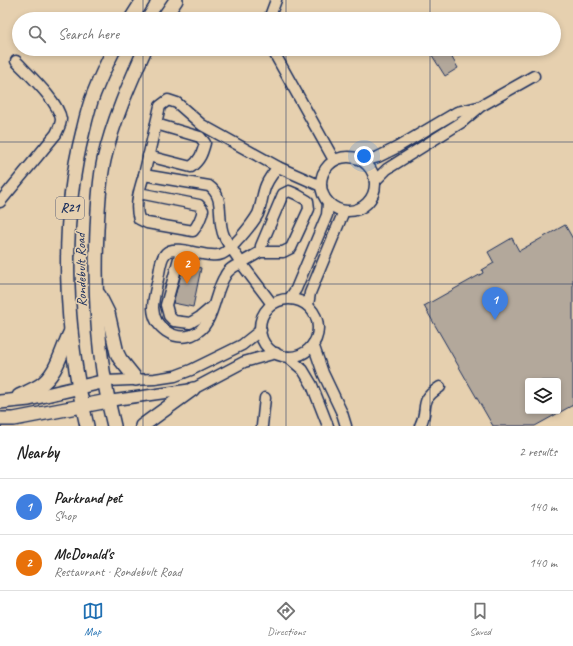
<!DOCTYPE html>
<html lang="en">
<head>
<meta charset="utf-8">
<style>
	body { margin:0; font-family:Caveat,sans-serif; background:#f6f6f6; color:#222 }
	.controls { position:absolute; right:12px; bottom:12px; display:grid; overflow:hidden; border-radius:4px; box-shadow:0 2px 6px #0003 }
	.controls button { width:36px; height:36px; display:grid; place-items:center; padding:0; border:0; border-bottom:1px solid #e0e0e0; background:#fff; color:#222; font:20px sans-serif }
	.you { position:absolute; left:364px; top:156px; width:14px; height:14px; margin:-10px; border:3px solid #fff; border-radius:50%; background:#1a73e8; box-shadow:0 0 0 6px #1a73e833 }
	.badge { display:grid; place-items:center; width:26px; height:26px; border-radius:50%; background:#1f6fb2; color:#fff; font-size:13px; font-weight:700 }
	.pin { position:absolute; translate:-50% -33px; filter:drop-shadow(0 1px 2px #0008) }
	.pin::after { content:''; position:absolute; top:21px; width:14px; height:12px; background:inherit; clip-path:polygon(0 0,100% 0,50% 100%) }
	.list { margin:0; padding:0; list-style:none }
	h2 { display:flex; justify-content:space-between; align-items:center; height:52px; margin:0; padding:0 16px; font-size:17px }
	h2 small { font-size:13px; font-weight:400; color:#767676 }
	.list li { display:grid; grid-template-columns:26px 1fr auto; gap:12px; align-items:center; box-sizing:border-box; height:56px; padding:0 16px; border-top:1px solid #e0e0e0 }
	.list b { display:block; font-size:15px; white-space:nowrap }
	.list p { margin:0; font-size:13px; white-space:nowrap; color:#767676 }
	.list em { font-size:13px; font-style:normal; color:#767676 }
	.icon { flex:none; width:22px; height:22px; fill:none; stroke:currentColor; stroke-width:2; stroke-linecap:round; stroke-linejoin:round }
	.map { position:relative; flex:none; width:573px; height:426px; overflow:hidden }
	.search { position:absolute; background:#fff; box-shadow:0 2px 6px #0003; left:12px; right:12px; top:12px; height:44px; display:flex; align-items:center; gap:10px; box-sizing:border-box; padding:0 14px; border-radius:22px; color:#767676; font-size:15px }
	.sheet { height:164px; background:#fff }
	nav { display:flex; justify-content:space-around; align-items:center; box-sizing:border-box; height:56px; border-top:1px solid #e0e0e0; background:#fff; font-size:11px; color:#767676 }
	nav a { display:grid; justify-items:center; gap:2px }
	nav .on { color:#1f6fb2 }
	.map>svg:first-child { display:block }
</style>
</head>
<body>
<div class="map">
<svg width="573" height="426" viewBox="0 0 573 426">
	<rect width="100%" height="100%" fill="#e6d0af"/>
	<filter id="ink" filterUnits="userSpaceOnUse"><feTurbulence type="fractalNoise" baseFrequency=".025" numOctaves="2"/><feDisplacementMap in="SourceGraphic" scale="8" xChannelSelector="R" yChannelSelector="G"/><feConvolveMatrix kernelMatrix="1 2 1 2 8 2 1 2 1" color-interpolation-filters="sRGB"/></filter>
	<g filter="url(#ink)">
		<g fill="#b3a89b" stroke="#1b2f5e" fill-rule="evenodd">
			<polygon points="428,49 447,49 458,68 445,76"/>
			<path d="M 565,225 L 573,239 L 573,405 L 535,426 L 493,426 L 424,306 L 483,273 L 482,270 L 494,263 L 488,252 L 512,238 L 519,251 ZM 528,381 L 558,381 L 558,411 L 528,411 Z"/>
			<polygon points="184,264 201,268 193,307 173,303"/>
		</g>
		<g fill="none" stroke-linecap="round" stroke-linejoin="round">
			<defs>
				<g id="minor">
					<polyline points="269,19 276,0"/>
					<polyline points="272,49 334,160"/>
					<path d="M 148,156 L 191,167 C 200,160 202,154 205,143 L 200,137 L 156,124"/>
					<circle cx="348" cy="184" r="27"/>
					<polyline points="363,161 378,157 396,148 457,112 478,107"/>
					<polyline points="144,175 160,106 168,100 177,103 202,125 278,167 321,186"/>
					<polyline points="375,181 387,169 462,122 481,106 534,76"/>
					<path d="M 139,193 L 199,205 L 203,210 C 201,218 199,224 193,231 L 147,223 L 139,219 C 134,205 140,188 144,175 L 209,186 C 226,198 216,218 224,236 C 228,245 236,254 241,263 C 235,266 228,269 225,276 C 213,294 215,326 192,335 C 174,341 154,328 153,308 C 153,299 156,288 158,279 C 160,270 160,259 166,253 C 176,243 209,260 222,254 C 230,250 234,244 240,238 C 247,230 253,223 258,214 C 262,204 262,194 266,185 C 269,178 273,173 278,167"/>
					<path d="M 0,202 L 56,134 C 58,129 61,125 61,119 C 59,102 28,74 16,61"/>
					<polyline points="181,251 166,305 169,316 174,321 190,323 200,317 212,307"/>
					<polyline points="260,252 261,246 283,194 289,191 296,194 308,201 309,209 291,248 283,252 260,252 241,263 272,304"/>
					<polyline points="290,298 296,289 327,215 328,203"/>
					<circle cx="289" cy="328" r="29"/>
					<polyline points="308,305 310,293 344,211"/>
					<polyline points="313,344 323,373 342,413 346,426"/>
					<polyline points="288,357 303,370 312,385 328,426"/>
					<polyline points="106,381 155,379 175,376 191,370 242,345 261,330"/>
					<polyline points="108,401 193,389 244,362 276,353"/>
					<polyline points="262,426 265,398"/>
					<path d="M 420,426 C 430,407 417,402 440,387"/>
				</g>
				<g id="major">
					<polyline points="131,19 143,0"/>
					<polyline points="163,19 176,0"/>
					<polyline points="99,295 108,313 117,353 120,359 136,379"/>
					<path d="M 19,396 C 25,393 33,390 39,386 C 58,374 61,350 71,331"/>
					<polyline points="0,402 29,399 106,381"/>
					<polyline points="0,419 14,419 108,401"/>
					<path d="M 87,426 C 65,332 59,225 83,131 C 86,118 89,105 94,93 C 100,78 107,63 114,49"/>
					<path d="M 114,426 C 98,363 94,295 97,230 C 98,207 99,183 104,160 C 113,121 129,85 145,49"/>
					<polyline points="142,426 193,389"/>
				</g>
			</defs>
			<use href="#minor" stroke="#1b2f5e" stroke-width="13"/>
			<use href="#major" stroke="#1b2f5e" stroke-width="16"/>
			<use href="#minor" stroke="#e6d0af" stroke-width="10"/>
			<use href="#major" stroke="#e6d0af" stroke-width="13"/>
		</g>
	</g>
	<path fill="none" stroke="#1b2f5e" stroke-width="1" stroke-opacity="0.55" d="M 143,0 L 143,19M 286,0 L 286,19M 430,0 L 430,19M 143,49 L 143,426M 286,49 L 286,426M 430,49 L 430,426M 0,142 L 573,142M 0,284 L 573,284"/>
	<g text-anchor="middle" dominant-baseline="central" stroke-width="3" stroke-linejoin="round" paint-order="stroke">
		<rect fill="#e6d0af" stroke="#585f76" stroke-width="1" x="56" y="197" width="28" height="22" rx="3"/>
		<g font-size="13" font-weight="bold" fill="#1b2f5e">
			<text x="70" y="208">R21</text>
		</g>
		<g font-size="14" fill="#1b2f5e" stroke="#e6d0af">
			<text transform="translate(81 270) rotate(-91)">Rondebult Road</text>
		</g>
	</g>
</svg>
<div class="controls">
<button><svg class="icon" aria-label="layers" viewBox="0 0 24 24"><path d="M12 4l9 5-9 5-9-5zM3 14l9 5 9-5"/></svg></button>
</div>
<div class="you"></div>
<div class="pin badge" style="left:495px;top:320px;background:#3f7fe0">1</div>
<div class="pin badge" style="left:187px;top:284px;background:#e8710a">2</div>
<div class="search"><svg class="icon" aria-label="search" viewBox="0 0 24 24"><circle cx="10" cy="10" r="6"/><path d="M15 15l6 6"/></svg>Search here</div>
</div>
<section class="sheet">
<h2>Nearby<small>2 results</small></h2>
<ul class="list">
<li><span class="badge" style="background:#3f7fe0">1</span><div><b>Parkrand pet</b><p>Shop</p></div><em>140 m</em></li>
<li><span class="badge" style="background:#e8710a">2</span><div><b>McDonald's</b><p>Restaurant · Rondebult Road</p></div><em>140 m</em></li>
</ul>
</section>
<nav>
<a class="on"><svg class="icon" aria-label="map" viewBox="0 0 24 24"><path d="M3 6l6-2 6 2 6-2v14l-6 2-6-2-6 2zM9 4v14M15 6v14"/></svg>Map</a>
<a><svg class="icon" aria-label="directions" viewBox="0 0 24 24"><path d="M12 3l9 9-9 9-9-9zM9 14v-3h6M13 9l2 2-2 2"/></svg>Directions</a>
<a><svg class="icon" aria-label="saved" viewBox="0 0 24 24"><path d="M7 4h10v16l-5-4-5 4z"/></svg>Saved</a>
</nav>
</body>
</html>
